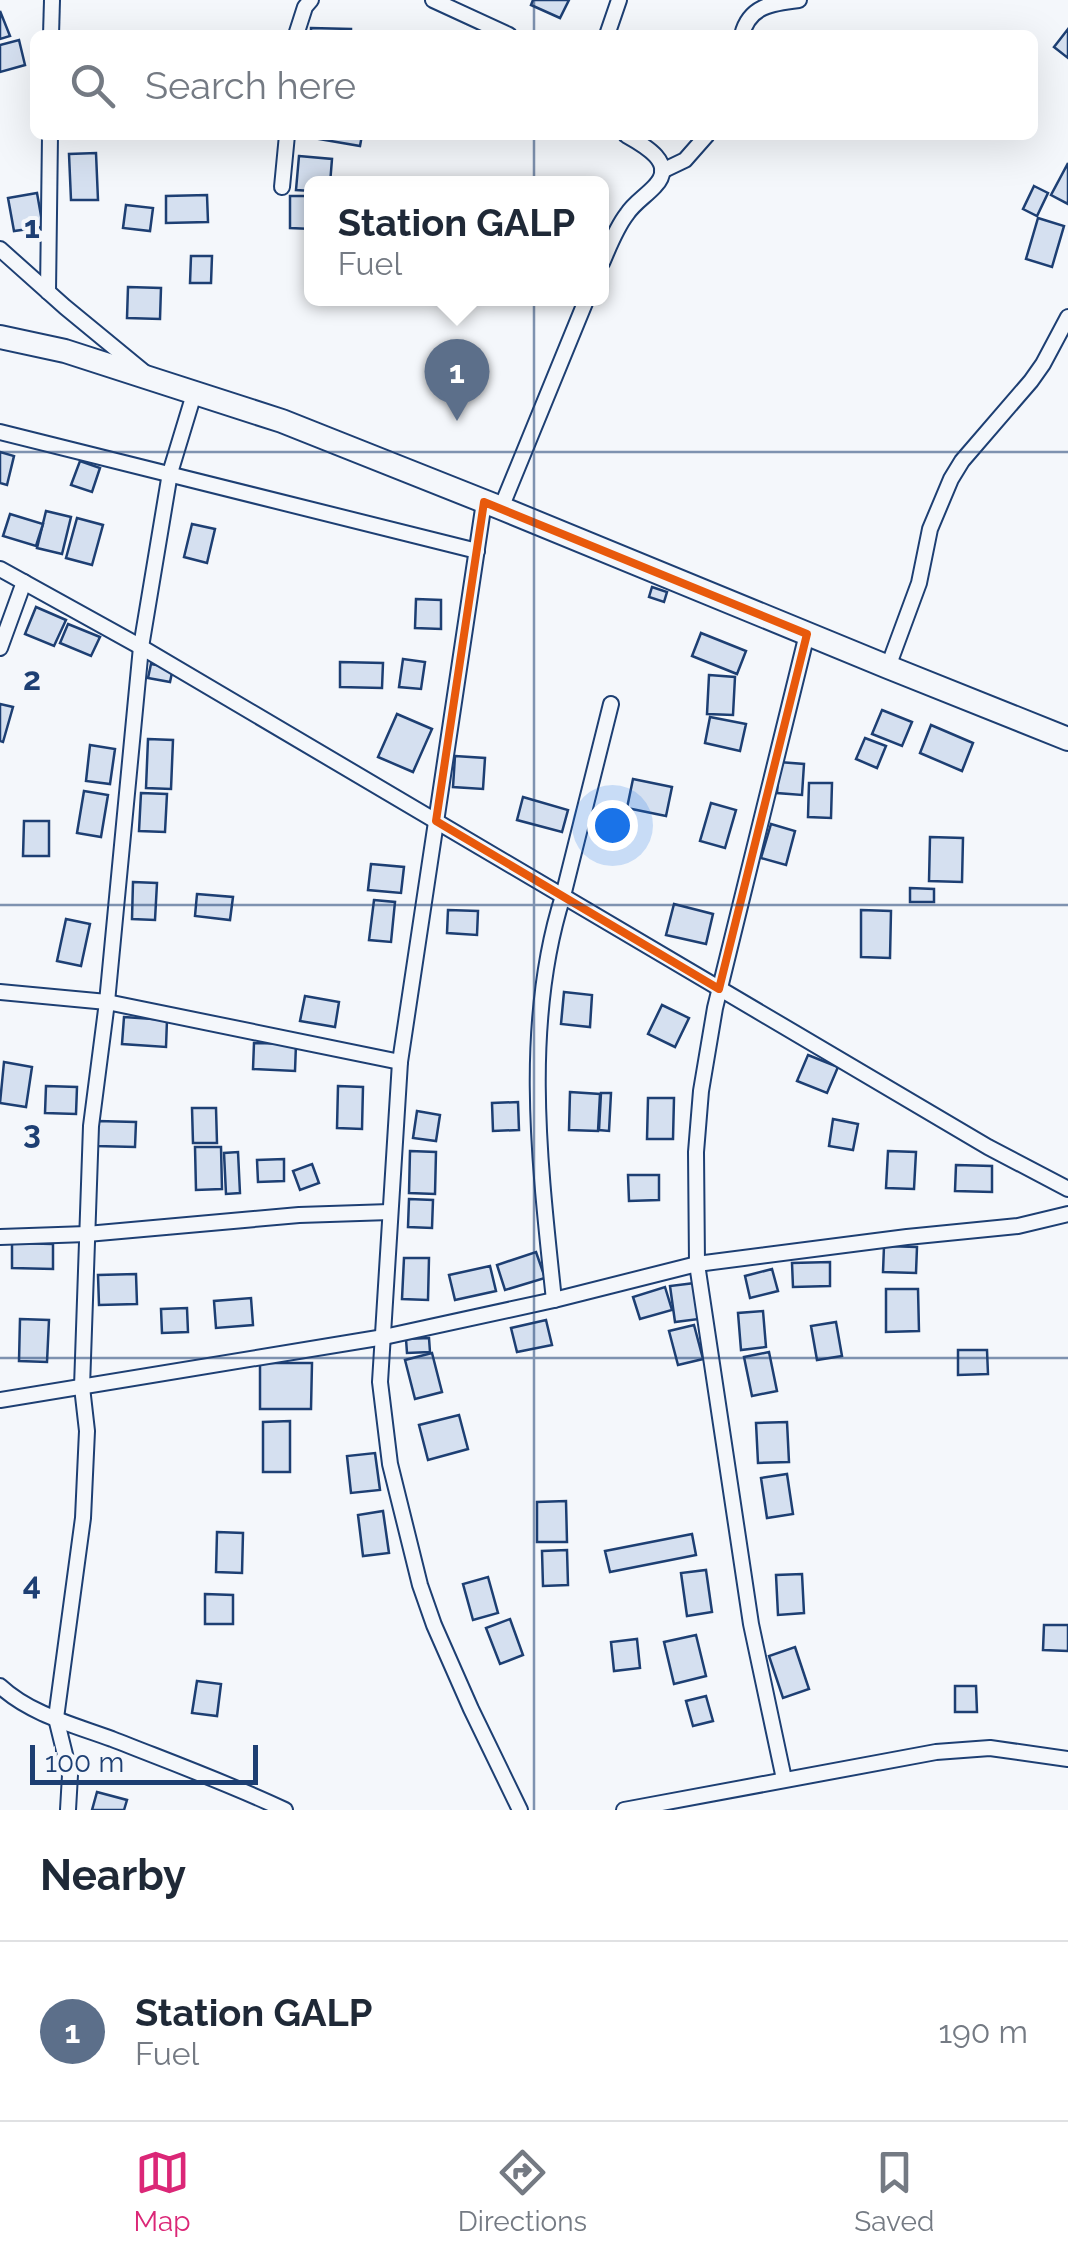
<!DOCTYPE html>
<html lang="en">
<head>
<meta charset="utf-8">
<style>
	body { margin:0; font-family:Raleway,sans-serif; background:#f6f6f7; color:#1f2937 }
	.scale { position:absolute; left:30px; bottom:25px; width:228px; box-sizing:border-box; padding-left:10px; border:5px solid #1d3f73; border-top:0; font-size:28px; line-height:35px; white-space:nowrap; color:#1d3f73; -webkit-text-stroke:8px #f4f7fb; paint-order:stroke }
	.you { position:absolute; left:612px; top:825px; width:35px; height:35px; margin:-25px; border:8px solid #fff; border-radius:50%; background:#1a73e8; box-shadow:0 0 0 15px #1a73e833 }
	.badge { display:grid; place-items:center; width:65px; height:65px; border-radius:50%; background:#db2777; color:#fff; font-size:32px; font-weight:700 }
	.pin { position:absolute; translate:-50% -82px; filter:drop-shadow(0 2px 5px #0008) }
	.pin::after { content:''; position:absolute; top:52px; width:35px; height:30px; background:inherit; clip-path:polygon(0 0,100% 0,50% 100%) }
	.popup { position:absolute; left:304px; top:176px; width:305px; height:130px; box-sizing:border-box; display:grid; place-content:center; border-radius:15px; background:#fff; filter:drop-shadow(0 2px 8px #0005); font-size:32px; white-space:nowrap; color:#747a83 }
	.popup b { font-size:38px; color:#1f2937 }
	.popup::after { content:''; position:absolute; left:50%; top:100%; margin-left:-20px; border:20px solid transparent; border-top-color:#fff }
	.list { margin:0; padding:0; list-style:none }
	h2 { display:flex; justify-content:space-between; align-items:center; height:130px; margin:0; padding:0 40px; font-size:42px }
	h2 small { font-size:32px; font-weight:400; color:#747a83 }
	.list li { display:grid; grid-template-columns:65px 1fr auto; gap:30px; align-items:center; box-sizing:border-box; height:180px; padding:0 40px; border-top:2px solid #e0e1e3 }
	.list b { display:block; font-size:38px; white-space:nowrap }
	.list p { margin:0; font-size:32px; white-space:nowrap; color:#747a83 }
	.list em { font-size:32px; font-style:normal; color:#747a83 }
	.icon { flex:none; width:55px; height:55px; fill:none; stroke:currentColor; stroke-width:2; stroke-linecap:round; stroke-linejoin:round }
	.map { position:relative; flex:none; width:1068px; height:1810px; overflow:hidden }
	.search { position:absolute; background:#fff; box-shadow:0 10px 40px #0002; left:30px; right:30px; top:30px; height:110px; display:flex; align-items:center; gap:25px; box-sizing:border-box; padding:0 35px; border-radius:15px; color:#747a83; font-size:38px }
	.sheet { height:310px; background:#fff }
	nav { display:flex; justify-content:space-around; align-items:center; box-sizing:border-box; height:140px; border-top:2px solid #e0e1e3; background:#fff; font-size:28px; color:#747a83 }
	nav a { display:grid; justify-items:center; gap:5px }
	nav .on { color:#db2777 }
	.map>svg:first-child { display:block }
</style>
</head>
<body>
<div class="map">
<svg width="1068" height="1810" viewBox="0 0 1068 1810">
	<rect width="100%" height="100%" fill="#f4f7fb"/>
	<g fill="#d5e0f0" stroke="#1d3f73" stroke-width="2.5">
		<polygon points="533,0 569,0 560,18 531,5"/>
		<polygon points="0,11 10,36 0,39"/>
		<polygon points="311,28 351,29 351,35 311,35"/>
		<polygon points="1068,29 1068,58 1054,47"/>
		<polygon points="19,40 25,65 0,72 0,45"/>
		<polygon points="320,135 362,135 360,146 319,139"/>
		<polygon points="96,153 98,200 71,200 69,154"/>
		<polygon points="299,156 332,159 330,184 312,184 312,191 296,190"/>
		<polygon points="1068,163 1068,204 1051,195"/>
		<polygon points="1034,186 1048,193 1037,216 1023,209"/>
		<polygon points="37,193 43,227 14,231 8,198"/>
		<polygon points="207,195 208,222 166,223 166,196"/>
		<polygon points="290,196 312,196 312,229 290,228"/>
		<polygon points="126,205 153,208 150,231 123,228"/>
		<polygon points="1038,218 1064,226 1052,267 1026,259"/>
		<polygon points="191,256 212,256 211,283 190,283"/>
		<polygon points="128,287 161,288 160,319 127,318"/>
		<polygon points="0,452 14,456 7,485 0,483"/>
		<polygon points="80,461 100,468 92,492 71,485"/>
		<polygon points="46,511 71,517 62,554 37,548"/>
		<polygon points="10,514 43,524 36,546 3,536"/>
		<polygon points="77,518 103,525 92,565 66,558"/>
		<polygon points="192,524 215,529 207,563 184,557"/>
		<polygon points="652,587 667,592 664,602 649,597"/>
		<polygon points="416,599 441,600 441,629 415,628"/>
		<polygon points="36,607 66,620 54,646 25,634"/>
		<polygon points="68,624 100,637 91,656 60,643"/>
		<polygon points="701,633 746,651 737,674 692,656"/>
		<polygon points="403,659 425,662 421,689 399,687"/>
		<polygon points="340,662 383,663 382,688 340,687"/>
		<polygon points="151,664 173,668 170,682 148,678"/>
		<polygon points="709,675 735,677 733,715 707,714"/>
		<polygon points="0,704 13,707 3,742 0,741"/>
		<polygon points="882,710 912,722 902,746 872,734"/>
		<polygon points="397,714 432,729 413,772 378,757"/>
		<polygon points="710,717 746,724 740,751 705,743"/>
		<polygon points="931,725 973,743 962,771 920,753"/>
		<polygon points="865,738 886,746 877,768 856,759"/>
		<polygon points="148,739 173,740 171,789 146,788"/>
		<polygon points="90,745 115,749 110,784 86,781"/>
		<polygon points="455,756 485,758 483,789 453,787"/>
		<polygon points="779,762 804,764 802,795 777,793"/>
		<polygon points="633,779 672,787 666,816 627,808"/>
		<polygon points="809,783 832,783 831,818 808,817"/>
		<polygon points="84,791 108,795 101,837 77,833"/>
		<polygon points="141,793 167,794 165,832 139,831"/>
		<polygon points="523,797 568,810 562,832 517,820"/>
		<polygon points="711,803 736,810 725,848 700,841"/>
		<polygon points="24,821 49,821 49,856 23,856"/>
		<polygon points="771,824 795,831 786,865 761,858"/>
		<polygon points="930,837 963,838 962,882 929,881"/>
		<polygon points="371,864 404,867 401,893 368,890"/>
		<polygon points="133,882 157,883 155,920 132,919"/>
		<polygon points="910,888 934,889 934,902 910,902"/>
		<polygon points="197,894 233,897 230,920 195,916"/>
		<polygon points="374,900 395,902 391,942 369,940"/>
		<polygon points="674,904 713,914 706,944 666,935"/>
		<polygon points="448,910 478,911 477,935 447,933"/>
		<polygon points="861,910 891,911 890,958 861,957"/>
		<polygon points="66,919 90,924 81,966 57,961"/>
		<polygon points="564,992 592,995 590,1027 561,1024"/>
		<polygon points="305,996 339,1002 335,1027 300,1021"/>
		<polygon points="662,1005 689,1018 675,1047 648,1034"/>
		<polygon points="124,1017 167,1020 166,1047 122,1044"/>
		<polygon points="254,1043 296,1044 295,1071 253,1069"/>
		<polygon points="808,1055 838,1067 827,1093 797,1081"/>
		<polygon points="4,1062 32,1067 26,1107 0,1103"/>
		<polygon points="46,1086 77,1087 76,1114 45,1113"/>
		<polygon points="338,1086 363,1087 362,1129 337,1128"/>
		<polygon points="570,1092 600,1094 598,1131 569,1130"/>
		<polygon points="601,1093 611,1093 609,1131 599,1130"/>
		<polygon points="648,1098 674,1098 673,1139 647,1139"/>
		<polygon points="518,1102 519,1130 493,1131 492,1103"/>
		<polygon points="192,1108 216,1108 217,1143 193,1143"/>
		<polygon points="417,1111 440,1115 436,1141 413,1138"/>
		<polygon points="833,1119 858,1124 853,1150 829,1146"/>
		<polygon points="97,1121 136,1122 135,1147 96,1146"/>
		<polygon points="195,1147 221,1147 222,1189 196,1190"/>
		<polygon points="410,1151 436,1152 435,1194 409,1193"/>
		<polygon points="888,1151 916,1152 914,1189 886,1188"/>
		<polygon points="238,1152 240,1193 226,1194 224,1153"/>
		<polygon points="284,1159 284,1181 258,1182 257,1160"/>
		<polygon points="312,1164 319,1183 300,1190 293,1171"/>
		<polygon points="956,1165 992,1166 992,1192 955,1191"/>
		<polygon points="628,1175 659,1175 659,1200 629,1201"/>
		<polygon points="409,1199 433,1200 432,1228 408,1227"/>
		<polygon points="12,1243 53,1244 53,1269 12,1268"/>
		<polygon points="884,1246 917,1247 916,1273 883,1272"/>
		<polygon points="536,1252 545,1278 505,1290 497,1265"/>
		<polygon points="404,1258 429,1258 428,1300 402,1299"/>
		<polygon points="830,1262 830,1286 793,1287 792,1263"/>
		<polygon points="490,1266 496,1291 455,1300 449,1275"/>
		<polygon points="772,1269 778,1291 750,1298 745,1276"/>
		<polygon points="136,1274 137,1304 99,1305 98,1275"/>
		<polygon points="695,1283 699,1319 675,1322 670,1286"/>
		<polygon points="665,1287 672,1310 640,1319 633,1297"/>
		<polygon points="886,1289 918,1289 919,1331 886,1332"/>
		<polygon points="251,1298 253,1325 216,1328 214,1301"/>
		<polygon points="187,1308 188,1332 162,1333 161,1309"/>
		<polygon points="763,1311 766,1347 741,1350 738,1313"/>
		<polygon points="20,1319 49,1320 47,1362 19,1361"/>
		<polygon points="546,1320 552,1345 517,1352 511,1328"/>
		<polygon points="836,1322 842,1356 817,1360 811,1326"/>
		<polygon points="694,1325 703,1359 678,1365 669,1331"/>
		<polygon points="429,1338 430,1352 407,1353 406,1339"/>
		<polygon points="958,1350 987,1350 988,1374 958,1375"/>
		<polygon points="769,1352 777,1391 752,1396 744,1357"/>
		<polygon points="432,1353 442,1392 415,1399 405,1360"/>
		<polygon points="260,1363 312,1363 311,1409 260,1409"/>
		<polygon points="459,1415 468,1449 428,1460 419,1425"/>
		<polygon points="290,1421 290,1472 263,1472 263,1422"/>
		<polygon points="787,1422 789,1462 758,1463 756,1423"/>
		<polygon points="375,1453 380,1490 351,1493 347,1456"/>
		<polygon points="787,1474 793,1514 767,1518 761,1478"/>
		<polygon points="566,1501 567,1542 537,1542 537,1502"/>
		<polygon points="383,1511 389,1553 363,1556 358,1515"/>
		<polygon points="217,1532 243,1533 242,1573 216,1572"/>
		<polygon points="692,1534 696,1555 610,1572 605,1551"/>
		<polygon points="567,1550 568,1585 543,1586 542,1551"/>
		<polygon points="706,1570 712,1612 687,1616 681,1573"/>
		<polygon points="802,1574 804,1613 778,1615 776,1575"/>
		<polygon points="488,1577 498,1613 473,1620 463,1584"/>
		<polygon points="205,1594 233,1595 233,1624 205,1624"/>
		<polygon points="510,1619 523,1655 500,1664 486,1628"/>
		<polygon points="1044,1625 1068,1625 1068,1651 1043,1650"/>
		<polygon points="696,1635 706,1676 674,1684 664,1642"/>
		<polygon points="637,1639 640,1668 614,1671 611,1642"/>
		<polygon points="795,1647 809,1689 783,1698 769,1656"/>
		<polygon points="197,1681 221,1684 217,1716 192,1713"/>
		<polygon points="955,1686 976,1686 977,1712 955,1712"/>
		<polygon points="706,1696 713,1721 693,1726 686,1701"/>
		<polygon points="97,1792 127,1800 124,1810 92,1810"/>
	</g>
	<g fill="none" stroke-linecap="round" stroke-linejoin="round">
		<defs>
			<g id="street">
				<polyline points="433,0 509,35"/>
				<polyline points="51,35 52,0"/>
				<polyline points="296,35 305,7 311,0"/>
				<polyline points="607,35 619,0"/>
				<path d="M 742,35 C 749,6 772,3 799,0"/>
				<polyline points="662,171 685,160 707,135"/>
				<polyline points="282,187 287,135"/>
				<polyline points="0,249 65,307 144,372"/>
				<path d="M 602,263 C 609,247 616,228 627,214 C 634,203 646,196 655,186 C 677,163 644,145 626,135"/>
				<polyline points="48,292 50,135"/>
				<polyline points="0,432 477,551"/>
				<polyline points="484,502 400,1062 380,1382 390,1464 420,1585 434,1625 471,1709 520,1810"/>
				<polyline points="501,508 587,298"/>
				<polyline points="0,569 141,647 988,1147 1068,1189"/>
				<polyline points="0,648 24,582"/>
				<polyline points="888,667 919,583 930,529 951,479 962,461 1031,381 1043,364 1068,317"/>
				<polyline points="0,992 107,1002 400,1062"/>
				<polyline points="0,1237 87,1234 299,1215 390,1212"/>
				<path d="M 554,1300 C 540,1167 522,1025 563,896 L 611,704"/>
				<polyline points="0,1400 384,1337 554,1300 697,1264 907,1237 1018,1226 1068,1214"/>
				<path d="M 0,1686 C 30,1714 74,1725 112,1739 C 170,1762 228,1783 285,1810"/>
				<polyline points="784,1779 751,1624 697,1264 696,1152 701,1091 715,1008 807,634"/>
				<polyline points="68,1810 70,1775 56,1718 83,1518 87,1431 82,1387 91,1126 107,1002 141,647 170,473 194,394"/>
				<polyline points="624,1810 936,1752 990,1748 1068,1759"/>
			</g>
			<polyline id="primary" points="0,337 65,351 282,421 501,508 888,667 1068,739"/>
		</defs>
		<use href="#street" stroke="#1d3f73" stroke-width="18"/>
		<use href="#primary" stroke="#1d3f73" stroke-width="26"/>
		<use href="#street" stroke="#f4f7fb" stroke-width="14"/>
		<use href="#primary" stroke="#f4f7fb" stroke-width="22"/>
	</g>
	<path fill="none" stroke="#e8590c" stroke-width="8" stroke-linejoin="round" d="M 484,502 L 807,634 L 719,989 L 436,821 Z"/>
	<path fill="none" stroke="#1d3f73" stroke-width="2.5" stroke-opacity="0.55" d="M 534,0 L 534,35M 534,135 L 534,1810M 0,452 L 1068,452M 0,905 L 1068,905M 0,1358 L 1068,1358"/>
	<g font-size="32" text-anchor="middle" font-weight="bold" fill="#1d3f73" stroke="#f4f7fb" stroke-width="8" stroke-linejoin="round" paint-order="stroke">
		<text x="32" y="238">1</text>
		<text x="32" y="690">2</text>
		<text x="32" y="1143">3</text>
		<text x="32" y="1595">4</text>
	</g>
</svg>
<div class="scale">100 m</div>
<div class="you"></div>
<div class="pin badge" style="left:457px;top:421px;background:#5c6f8a">1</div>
<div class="popup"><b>Station GALP</b>Fuel</div>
<div class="search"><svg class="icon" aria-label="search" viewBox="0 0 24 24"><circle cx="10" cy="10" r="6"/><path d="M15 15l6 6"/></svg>Search here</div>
</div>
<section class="sheet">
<h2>Nearby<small></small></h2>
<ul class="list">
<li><span class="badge" style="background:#5c6f8a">1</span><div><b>Station GALP</b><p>Fuel</p></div><em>190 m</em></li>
</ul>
</section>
<nav>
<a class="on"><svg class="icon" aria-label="map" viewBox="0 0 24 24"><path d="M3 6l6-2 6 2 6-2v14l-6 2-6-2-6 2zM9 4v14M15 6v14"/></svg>Map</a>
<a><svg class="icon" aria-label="directions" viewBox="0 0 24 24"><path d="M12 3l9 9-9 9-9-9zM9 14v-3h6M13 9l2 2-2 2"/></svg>Directions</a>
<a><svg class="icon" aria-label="saved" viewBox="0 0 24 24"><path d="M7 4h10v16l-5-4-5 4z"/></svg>Saved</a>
</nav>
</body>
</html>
